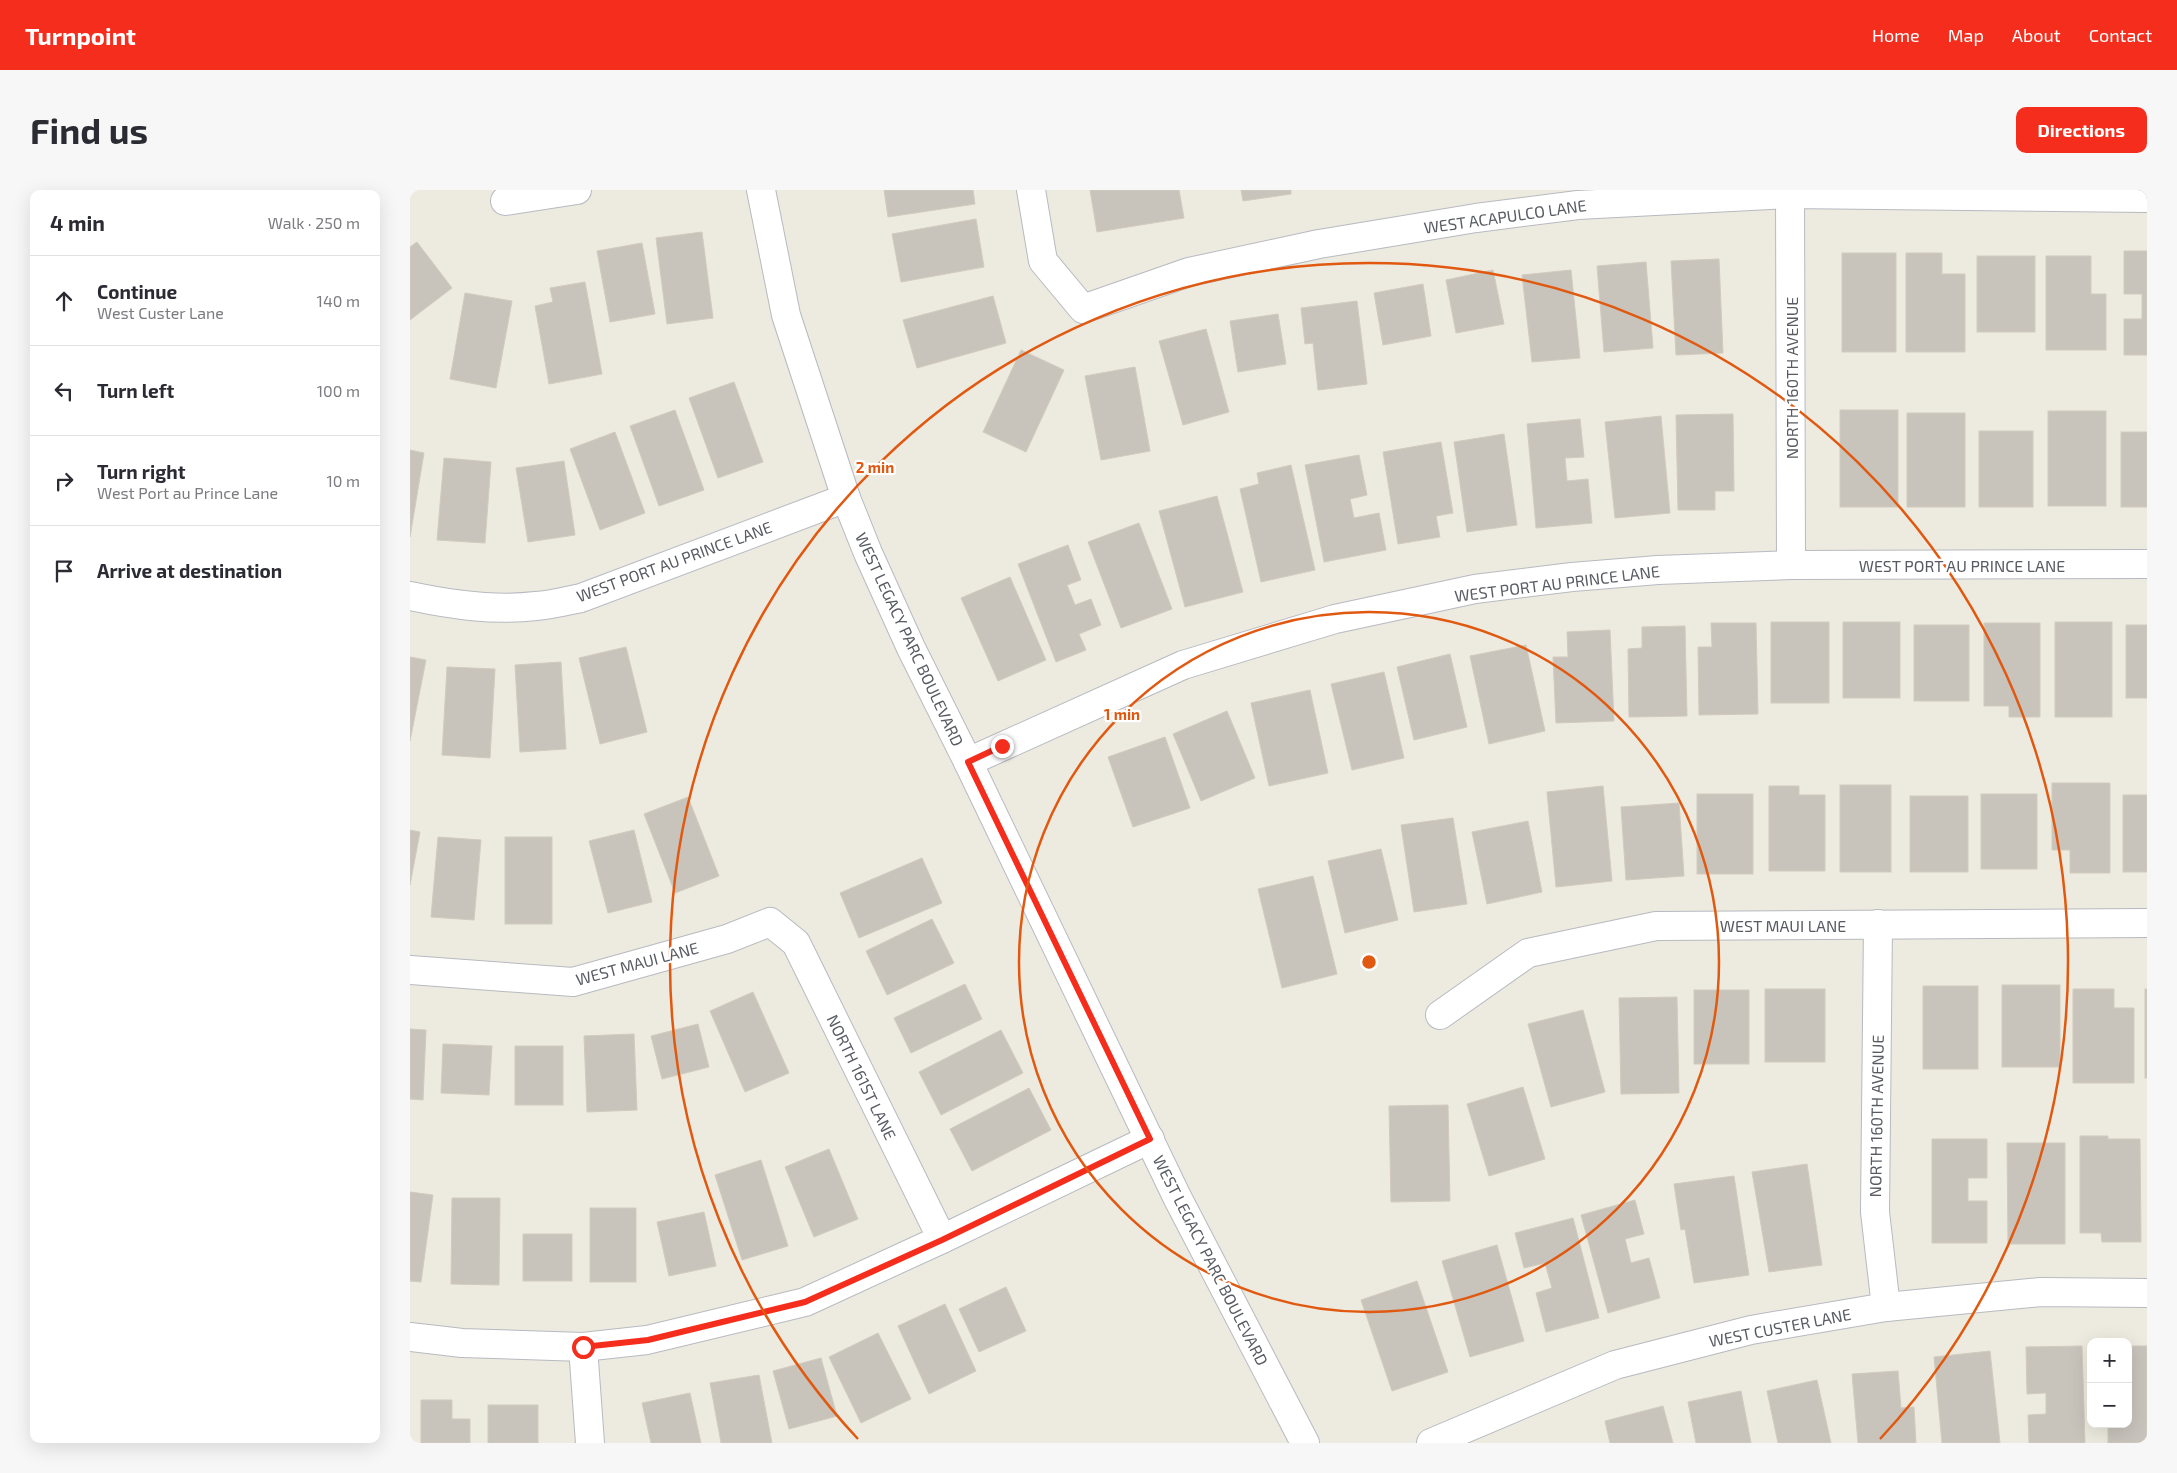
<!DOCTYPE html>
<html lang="en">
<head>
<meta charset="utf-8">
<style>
	body { margin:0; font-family:"Exo 2",sans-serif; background:#f7f7f7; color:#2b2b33 }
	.controls { position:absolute; right:15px; bottom:15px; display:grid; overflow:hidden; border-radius:10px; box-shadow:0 5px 20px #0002 }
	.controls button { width:45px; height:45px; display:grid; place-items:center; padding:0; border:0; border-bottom:1px solid #e1e1e2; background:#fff; color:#2b2b33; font:25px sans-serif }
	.stop { position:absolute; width:15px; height:15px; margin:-11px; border:4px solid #f52d1d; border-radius:50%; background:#fff }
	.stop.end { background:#f52d1d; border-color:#fff; box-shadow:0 1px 5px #0008 }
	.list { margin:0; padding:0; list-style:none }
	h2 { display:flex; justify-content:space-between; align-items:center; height:65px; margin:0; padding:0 20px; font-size:21px }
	h2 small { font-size:16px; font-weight:400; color:#7c7c81 }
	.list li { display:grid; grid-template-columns:32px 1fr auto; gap:15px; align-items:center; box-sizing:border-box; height:90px; padding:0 20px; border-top:1px solid #e1e1e2 }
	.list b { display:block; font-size:19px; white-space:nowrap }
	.list p { margin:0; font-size:16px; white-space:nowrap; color:#7c7c81 }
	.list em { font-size:16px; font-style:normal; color:#7c7c81 }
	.icon { flex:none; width:28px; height:28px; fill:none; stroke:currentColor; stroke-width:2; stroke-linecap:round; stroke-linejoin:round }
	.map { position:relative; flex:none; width:1737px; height:1253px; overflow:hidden; border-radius:10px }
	header { display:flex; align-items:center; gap:30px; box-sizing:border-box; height:70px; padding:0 25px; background:#f52d1d; color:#fff }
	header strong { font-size:24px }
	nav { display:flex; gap:28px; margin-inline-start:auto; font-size:18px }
	.intro { display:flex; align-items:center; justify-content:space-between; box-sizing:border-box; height:120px; padding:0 30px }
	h1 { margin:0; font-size:35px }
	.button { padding:12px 22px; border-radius:10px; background:#f52d1d; color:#fff; font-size:18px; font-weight:700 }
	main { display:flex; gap:30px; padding:0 30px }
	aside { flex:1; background:#fff; border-radius:10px; box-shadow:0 5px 20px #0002 }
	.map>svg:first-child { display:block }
</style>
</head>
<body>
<header>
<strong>Turnpoint</strong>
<nav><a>Home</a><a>Map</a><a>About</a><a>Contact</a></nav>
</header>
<div class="intro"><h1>Find us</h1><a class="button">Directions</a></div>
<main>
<aside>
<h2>4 min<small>Walk · 250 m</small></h2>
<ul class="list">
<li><svg class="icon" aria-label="ahead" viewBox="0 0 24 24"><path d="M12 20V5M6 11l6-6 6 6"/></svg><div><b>Continue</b><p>West Custer Lane</p></div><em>140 m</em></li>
<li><svg class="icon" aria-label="left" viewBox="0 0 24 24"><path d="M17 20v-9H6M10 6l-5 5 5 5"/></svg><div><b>Turn left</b></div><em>100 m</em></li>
<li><svg class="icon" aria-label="right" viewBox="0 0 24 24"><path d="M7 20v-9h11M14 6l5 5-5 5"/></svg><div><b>Turn right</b><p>West Port au Prince Lane</p></div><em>10 m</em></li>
<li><svg class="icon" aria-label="arrive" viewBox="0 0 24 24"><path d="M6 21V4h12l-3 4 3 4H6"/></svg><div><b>Arrive at destination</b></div></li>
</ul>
</aside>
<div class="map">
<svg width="1737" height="1253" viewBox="0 0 1737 1253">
	<rect width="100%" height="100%" fill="#edeadf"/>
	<g fill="#c8c4bc" stroke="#d2cbbd">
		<polygon points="474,0 563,0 565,14 478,27"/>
		<polygon points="680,0 769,0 774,28 687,42"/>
		<polygon points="831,0 881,0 881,4 833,11"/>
		<polygon points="566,29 574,77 491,92 482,44"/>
		<polygon points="292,42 303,128 257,134 246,48"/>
		<polygon points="7,52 42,98 0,130 0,57"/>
		<polygon points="232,53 245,124 200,132 187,61"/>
		<polygon points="1714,61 1737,61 1737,165 1714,165 1714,129 1732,129 1732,104 1714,104"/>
		<rect x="1432" y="63" width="54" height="99"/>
		<polygon points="1496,63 1532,63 1532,84 1555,84 1555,162 1496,162"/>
		<rect x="1567" y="66" width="58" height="76"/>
		<polygon points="1636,66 1681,66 1681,104 1696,104 1696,160 1636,160"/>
		<polygon points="1309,69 1313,163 1266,165 1261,71"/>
		<polygon points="1236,72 1243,158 1194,162 1187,76"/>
		<polygon points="1083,80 1094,134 1046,143 1036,90"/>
		<polygon points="1161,80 1170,168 1122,172 1112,85"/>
		<polygon points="175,92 192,184 139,194 125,116 143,112 140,98"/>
		<polygon points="1013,94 1021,146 973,155 964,103"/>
		<polygon points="55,103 102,111 86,198 40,189"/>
		<polygon points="583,106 596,153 507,178 493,130"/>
		<polygon points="947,111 957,194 908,200 903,153 895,154 891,118"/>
		<polygon points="868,124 876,174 828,182 820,131"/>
		<polygon points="796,139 819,222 773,235 749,151"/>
		<polygon points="611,160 654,180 616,262 573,242"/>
		<polygon points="725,177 740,261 691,270 675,186"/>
		<polygon points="324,192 353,272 308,288 279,208"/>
		<polygon points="265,220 294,300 249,316 220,236"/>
		<rect x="1430" y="220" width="58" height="97"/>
		<rect x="1638" y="221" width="58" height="95"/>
		<rect x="1497" y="223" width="58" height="94"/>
		<polygon points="1323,224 1324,301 1305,301 1305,320 1268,320 1266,225"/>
		<polygon points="1251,226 1260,323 1205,328 1195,232"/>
		<polygon points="1170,229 1174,267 1155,268 1157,291 1178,289 1182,333 1126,338 1117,234"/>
		<rect x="1569" y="241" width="54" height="76"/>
		<polygon points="205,242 235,323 190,340 160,259"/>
		<rect x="1711" y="242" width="26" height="75"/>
		<polygon points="1094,244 1107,335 1057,342 1044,252"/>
		<polygon points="1031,252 1043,323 1026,326 1030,347 988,354 973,262"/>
		<polygon points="0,260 14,263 0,347"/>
		<polygon points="949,265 957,305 940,309 944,328 969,323 976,360 914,372 895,275"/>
		<polygon points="34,268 81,272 75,353 27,350"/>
		<polygon points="154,271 165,345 118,352 106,278"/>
		<polygon points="881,275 905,380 851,392 830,299 849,294 847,283"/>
		<polygon points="807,306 833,402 775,417 749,321"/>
		<polygon points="729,333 762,419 711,438 678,352"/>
		<polygon points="658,355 671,390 657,395 665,415 681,409 691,435 669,444 676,460 646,472 608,374"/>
		<polygon points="600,387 636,470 588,491 551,408"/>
		<rect x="1361" y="432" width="58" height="81"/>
		<rect x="1433" y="432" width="57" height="76"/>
		<rect x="1645" y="432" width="57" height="95"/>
		<polygon points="1301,433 1346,433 1348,524 1289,525 1288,457 1302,457"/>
		<polygon points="1574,433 1630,433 1630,527 1599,527 1599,516 1574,516"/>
		<rect x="1504" y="435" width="55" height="76"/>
		<rect x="1716" y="435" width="21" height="73"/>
		<polygon points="1275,436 1277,526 1219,527 1218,459 1232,458 1232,437"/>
		<polygon points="1200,440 1204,531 1146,533 1143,467 1158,467 1157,442"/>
		<polygon points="1116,455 1135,541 1079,554 1060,466"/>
		<polygon points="216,457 237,542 190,554 169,468"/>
		<polygon points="1040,464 1057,537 1004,550 987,477"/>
		<polygon points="0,467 16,470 0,551"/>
		<polygon points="151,472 156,559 110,562 105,475"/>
		<polygon points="37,477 85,479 80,568 32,565"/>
		<polygon points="974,482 994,568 942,580 921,494"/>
		<polygon points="900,500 918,583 859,596 841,513"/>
		<polygon points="817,521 845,588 791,611 763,544"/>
		<polygon points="755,547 780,618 723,637 698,567"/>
		<polygon points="1642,593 1700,593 1700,683 1660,683 1660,660 1642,660"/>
		<rect x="1430" y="595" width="51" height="87"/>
		<polygon points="1193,596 1202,691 1146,697 1137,602"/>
		<polygon points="1359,596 1389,596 1389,605 1415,605 1415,681 1359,681"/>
		<rect x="1287" y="604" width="56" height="80"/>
		<rect x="1571" y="604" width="56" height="75"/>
		<rect x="1713" y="605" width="24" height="77"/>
		<rect x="1500" y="606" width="58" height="76"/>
		<polygon points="278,607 309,686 265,703 234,624"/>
		<polygon points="1269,613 1274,686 1216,690 1211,617"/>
		<polygon points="1043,628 1057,714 1004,722 991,635"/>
		<polygon points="1118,631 1132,702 1077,714 1062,642"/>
		<polygon points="0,640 10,642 0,695"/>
		<polygon points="224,640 242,712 198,723 179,651"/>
		<polygon points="28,647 71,650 64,730 21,727"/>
		<rect x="95" y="647" width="47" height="87"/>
		<polygon points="971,659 988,730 935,743 918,671"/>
		<polygon points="512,668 532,713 449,748 430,703"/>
		<polygon points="903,686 927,784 872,798 848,699"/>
		<polygon points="522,729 544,773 477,805 456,761"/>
		<polygon points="555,794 572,829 501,863 484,828"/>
		<rect x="1592" y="795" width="58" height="82"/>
		<rect x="1513" y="796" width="55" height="83"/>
		<rect x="1355" y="799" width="60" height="73"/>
		<polygon points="1663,799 1704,799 1704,818 1724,818 1724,893 1663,893"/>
		<rect x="1735" y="799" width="2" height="89"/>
		<rect x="1284" y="800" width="55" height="74"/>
		<polygon points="343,802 379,883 335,902 300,821"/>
		<polygon points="1267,807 1269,903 1211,904 1209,808"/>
		<polygon points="1173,820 1195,902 1141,917 1118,834"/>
		<polygon points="288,834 299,877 252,889 241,846"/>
		<polygon points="0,839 16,840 13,910 0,909"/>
		<polygon points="591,840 613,883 531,925 509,882"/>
		<polygon points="224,844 227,920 177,922 174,846"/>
		<polygon points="33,854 82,856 79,905 31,903"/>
		<rect x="105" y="856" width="48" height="59"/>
		<polygon points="1113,897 1135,969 1079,986 1057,914"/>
		<polygon points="619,898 641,940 562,981 540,939"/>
		<polygon points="1038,915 1040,1011 981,1012 979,916"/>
		<polygon points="1670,946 1698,946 1698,949 1730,949 1731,1052 1692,1052 1691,1043 1670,1043"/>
		<polygon points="1522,949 1577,949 1577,988 1558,988 1558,1011 1577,1011 1577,1053 1522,1053"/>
		<polygon points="1597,953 1655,953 1655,1054 1598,1054"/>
		<polygon points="419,959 448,1029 404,1047 375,977"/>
		<polygon points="351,970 378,1056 332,1070 305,985"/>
		<polygon points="1397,974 1412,1075 1359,1082 1342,982"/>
		<polygon points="1324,986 1339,1085 1284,1093 1275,1039 1271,1040 1264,994"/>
		<polygon points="0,1002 23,1005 11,1092 0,1091"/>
		<polygon points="42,1008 90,1008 89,1095 41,1094"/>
		<polygon points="1225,1010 1234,1044 1215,1049 1221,1073 1239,1068 1250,1108 1198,1123 1171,1025"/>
		<rect x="180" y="1018" width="46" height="74"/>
		<polygon points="294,1022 306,1076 259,1086 247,1032"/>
		<polygon points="1163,1028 1189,1128 1136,1142 1126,1103 1142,1098 1135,1073 1114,1078 1105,1043"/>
		<rect x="113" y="1044" width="49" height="47"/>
		<polygon points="1087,1055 1114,1151 1060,1167 1032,1071"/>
		<polygon points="1007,1091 1038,1182 982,1201 951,1110"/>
		<polygon points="596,1097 616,1141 569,1162 549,1119"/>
		<polygon points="535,1114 566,1181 519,1204 488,1136"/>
		<polygon points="468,1143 501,1209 451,1233 419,1167"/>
		<polygon points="1672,1156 1675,1253 1619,1253 1618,1225 1636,1224 1636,1203 1617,1204 1616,1157"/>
		<polygon points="1718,1156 1737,1156 1737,1253 1698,1253 1698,1234 1718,1234"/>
		<polygon points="1580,1161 1590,1253 1532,1253 1524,1167"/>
		<polygon points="411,1168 427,1226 379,1239 363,1181"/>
		<polygon points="1488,1181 1491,1218 1504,1217 1506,1253 1448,1253 1442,1184"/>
		<polygon points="349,1185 362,1253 311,1253 300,1193"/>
		<polygon points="1407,1190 1421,1253 1368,1253 1357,1201"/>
		<polygon points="1331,1201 1341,1253 1286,1253 1278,1212"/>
		<polygon points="280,1203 291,1253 241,1253 232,1213"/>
		<polygon points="11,1210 42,1210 42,1229 60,1229 60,1253 11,1253"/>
		<rect x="78" y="1215" width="50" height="38"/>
		<polygon points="1253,1216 1263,1253 1200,1253 1195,1231"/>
	</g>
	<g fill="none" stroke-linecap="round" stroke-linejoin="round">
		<defs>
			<g id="minor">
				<polyline points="351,0 376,125 436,308 458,363 501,458 558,572 767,1007 895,1253"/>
				<polyline points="621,0 633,71 673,119 779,82 909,54 1066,28 1168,15 1380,4 1737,8"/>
				<polyline points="1380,0 1381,375"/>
				<polyline points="95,11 167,0"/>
				<path d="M 0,406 C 42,415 84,421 126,416 C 141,415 156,411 171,408 L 436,308"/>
				<polyline points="558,572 773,475 925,429 1065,399 1162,387 1248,380 1381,375 1737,374"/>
				<polyline points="1468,734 1465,1022 1476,1117"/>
				<polyline points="0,780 163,792 317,749 360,732 386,753 532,1049"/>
				<polyline points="1030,825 1118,763 1246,736 1737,733"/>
				<polyline points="0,1147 52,1153 173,1157 237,1150 395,1112 532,1049 740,949"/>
				<polyline points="173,1157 180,1253"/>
				<polyline points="1021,1253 1205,1175 1341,1140 1476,1117 1631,1102 1737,1103"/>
			</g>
		</defs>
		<use href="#minor" stroke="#b7bac0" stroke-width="30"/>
		<use href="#minor" stroke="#fff" stroke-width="28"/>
	</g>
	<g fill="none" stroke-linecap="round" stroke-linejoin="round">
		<polyline stroke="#f52d1d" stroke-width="6" points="173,1157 238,1150 395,1112 532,1050 740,949 558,572 592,556"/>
	</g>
	<g fill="none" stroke="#e15910" stroke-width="2.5">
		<circle cx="959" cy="772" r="350"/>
		<path d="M448 1249A699 699 0 1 1 1470 1249"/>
	</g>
	<g text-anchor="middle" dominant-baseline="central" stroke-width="4.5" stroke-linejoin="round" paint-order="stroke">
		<g font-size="16" fill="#585c62" stroke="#fff">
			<text transform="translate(1095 26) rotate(-8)">WEST ACAPULCO LANE</text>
			<text transform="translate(1381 188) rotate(-90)">NORTH 160TH AVENUE</text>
			<text transform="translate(264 371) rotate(-20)">WEST PORT AU PRINCE LANE</text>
			<text x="1552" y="375">WEST PORT AU PRINCE LANE</text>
			<text transform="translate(1147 393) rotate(-7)">WEST PORT AU PRINCE LANE</text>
			<text transform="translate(500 449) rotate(65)">WEST LEGACY PARC BOULEVARD</text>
			<text x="1373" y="735">WEST MAUI LANE</text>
			<text transform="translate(227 773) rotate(-15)">WEST MAUI LANE</text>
			<text transform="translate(452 887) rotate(64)">NORTH 161ST LANE</text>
			<text transform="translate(1466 926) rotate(-89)">NORTH 160TH AVENUE</text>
			<text transform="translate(801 1070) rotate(63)">WEST LEGACY PARC BOULEVARD</text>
			<text transform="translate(1370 1137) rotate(-11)">WEST CUSTER LANE</text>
		</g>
	</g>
	<circle cx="959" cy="772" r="8" fill="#e15910" stroke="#fff" stroke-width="2.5"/>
	<g font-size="15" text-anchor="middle" font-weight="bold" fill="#e15910" stroke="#fff" stroke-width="4.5" stroke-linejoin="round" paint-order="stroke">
		<text x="465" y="283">2 min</text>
		<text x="712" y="530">1 min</text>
	</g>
</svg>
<div class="controls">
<button>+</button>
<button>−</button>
</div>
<div class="stop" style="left:173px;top:1157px"></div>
<div class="stop end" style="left:592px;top:556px"></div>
</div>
</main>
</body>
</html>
